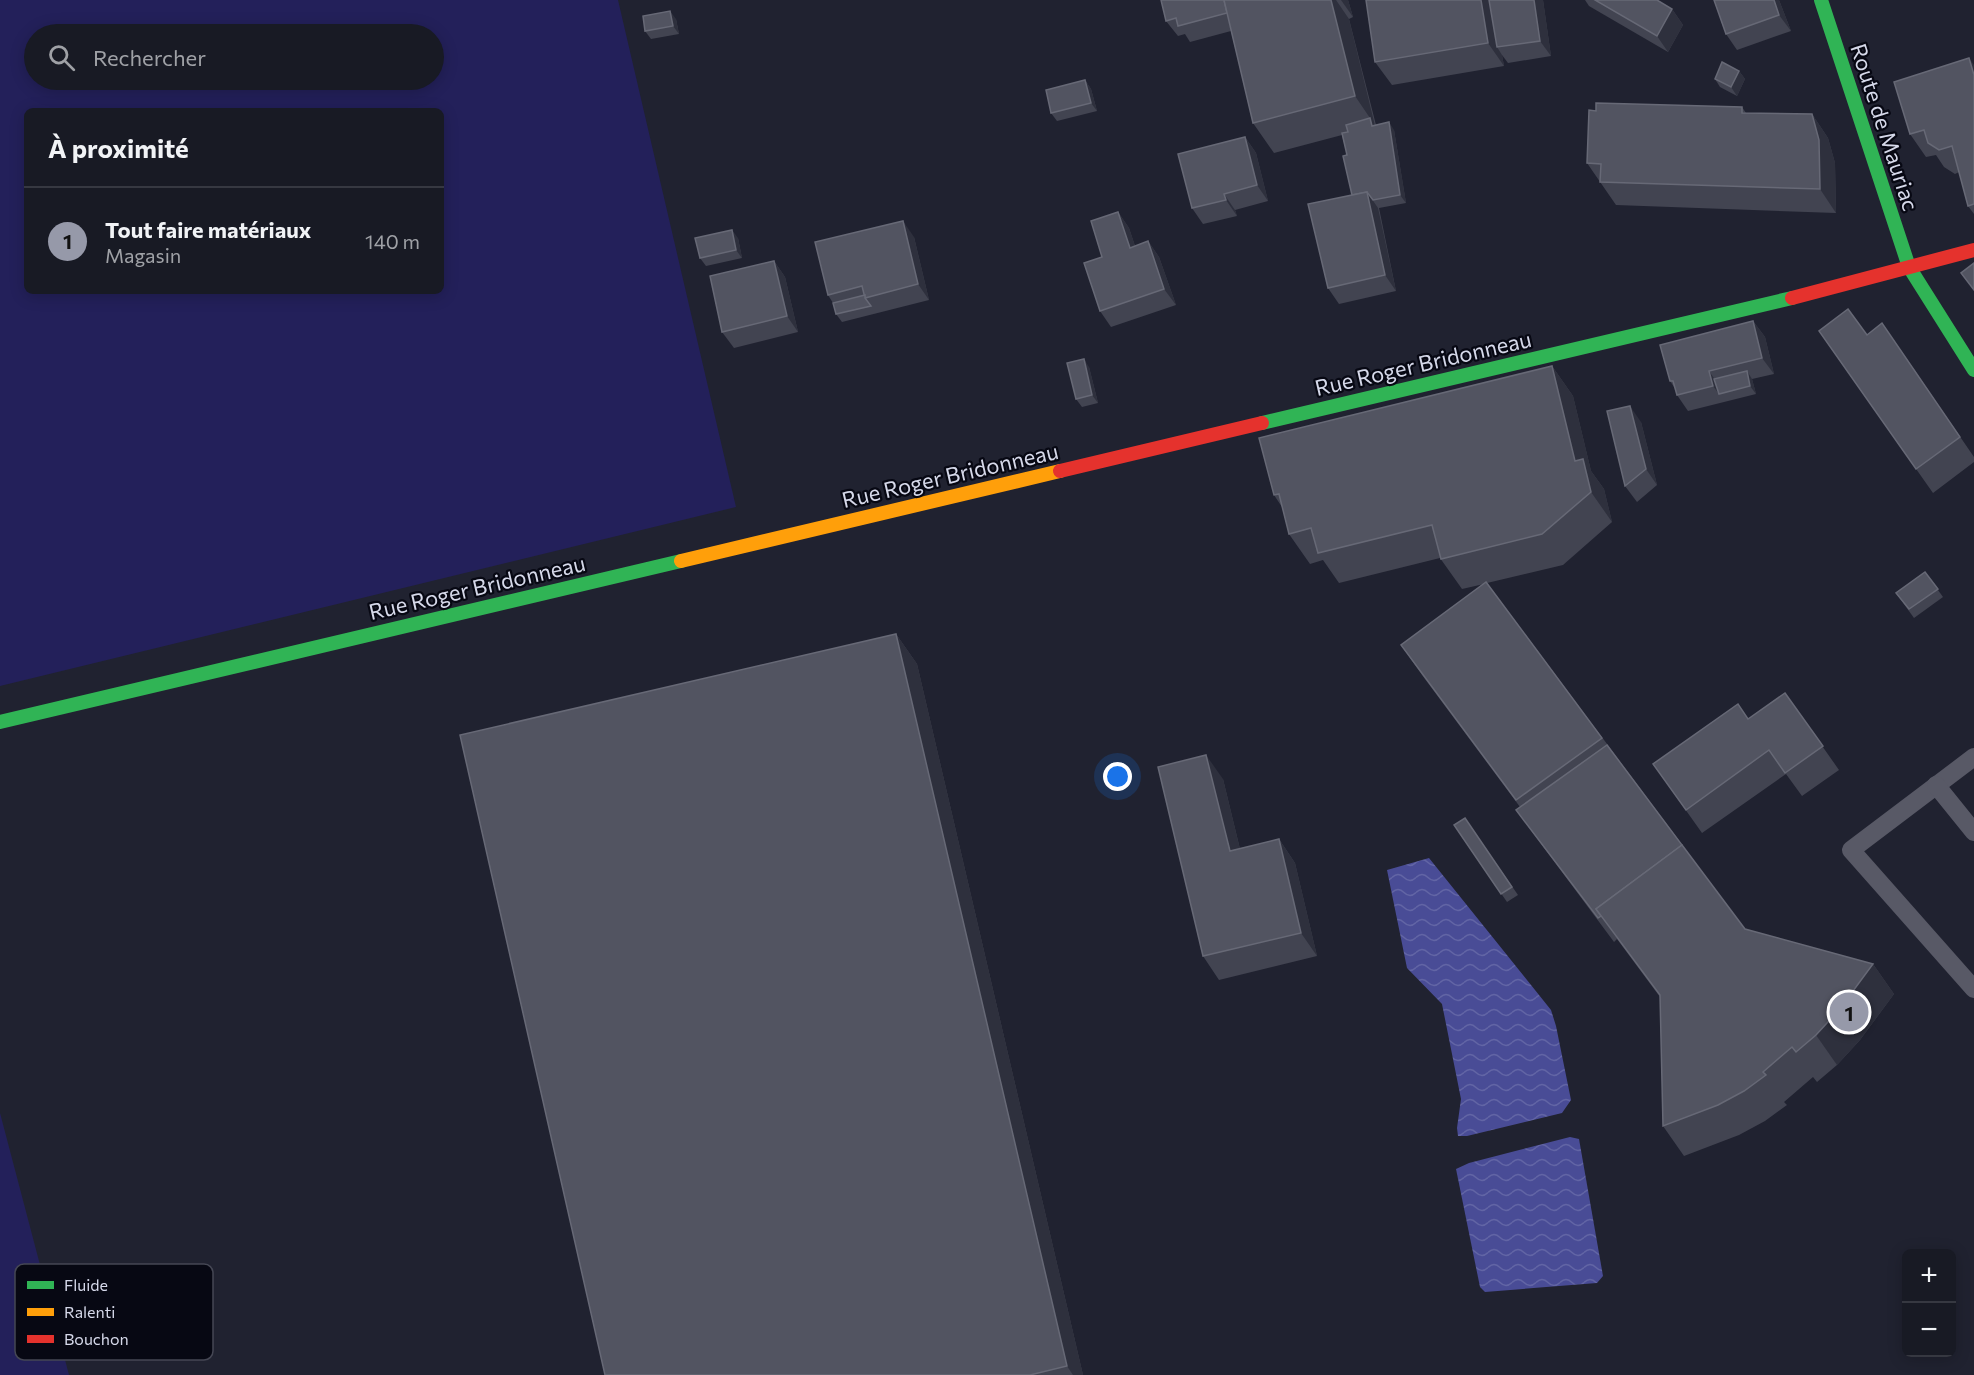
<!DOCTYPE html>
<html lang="fr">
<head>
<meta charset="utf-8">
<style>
	body { margin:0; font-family:Commissioner,sans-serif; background:#21232c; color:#f1f3f6 }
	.controls { position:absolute; right:18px; bottom:18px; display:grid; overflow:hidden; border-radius:9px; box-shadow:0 3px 15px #0003 }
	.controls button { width:54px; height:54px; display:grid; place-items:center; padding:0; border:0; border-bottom:2px solid #363841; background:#181a24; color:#f1f3f6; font:30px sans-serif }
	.you { position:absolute; left:1118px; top:777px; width:21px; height:21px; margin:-15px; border:4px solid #fff; border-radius:50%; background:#1a73e8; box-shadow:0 0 0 9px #1a73e833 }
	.badge { display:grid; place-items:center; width:39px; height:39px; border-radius:50%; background:#9699a9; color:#111; font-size:20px; font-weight:700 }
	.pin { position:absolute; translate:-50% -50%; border:3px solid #fff; box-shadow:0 2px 6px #0006 }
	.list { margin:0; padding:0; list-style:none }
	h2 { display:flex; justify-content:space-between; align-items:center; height:78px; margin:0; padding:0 24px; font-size:26px }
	h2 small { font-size:20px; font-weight:400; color:#9fa1a6 }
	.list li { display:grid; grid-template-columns:39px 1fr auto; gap:18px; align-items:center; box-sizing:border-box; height:108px; padding:0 24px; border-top:2px solid #363841 }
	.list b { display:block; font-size:22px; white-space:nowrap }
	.list p { margin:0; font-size:20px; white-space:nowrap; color:#9fa1a6 }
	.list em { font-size:20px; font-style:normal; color:#9fa1a6 }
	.icon { flex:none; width:33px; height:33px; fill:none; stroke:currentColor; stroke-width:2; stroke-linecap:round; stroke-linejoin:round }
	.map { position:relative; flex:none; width:1974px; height:1375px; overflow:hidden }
	.search { position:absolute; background:#181a24; box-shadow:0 3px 15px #0003; left:24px; top:24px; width:420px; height:66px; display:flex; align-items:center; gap:15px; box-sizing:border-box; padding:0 21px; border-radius:33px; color:#9fa1a6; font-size:22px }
	.panel { position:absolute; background:#181a24; box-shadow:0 3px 15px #0003; left:24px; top:108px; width:420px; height:186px; border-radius:9px }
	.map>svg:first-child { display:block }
</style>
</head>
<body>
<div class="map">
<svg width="1974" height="1375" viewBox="0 0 1974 1375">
	<defs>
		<pattern id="water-waves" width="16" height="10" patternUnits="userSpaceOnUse" patternTransform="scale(1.5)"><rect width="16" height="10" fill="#494c96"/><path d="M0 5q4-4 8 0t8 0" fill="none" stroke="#6265a5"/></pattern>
	</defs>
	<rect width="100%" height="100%" fill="#202230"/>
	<g fill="#23205a" fill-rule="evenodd">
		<path d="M 0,0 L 618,0 L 736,507 L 0,686 ZM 34,34 L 434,34 L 434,80 L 34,80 ZM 27,111 L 441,111 L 441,291 L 27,291 Z"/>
		<polygon points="0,1113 69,1375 0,1375"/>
	</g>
	<g fill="url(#water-waves)">
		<polygon points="1429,858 1551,1010 1556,1026 1571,1100 1562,1113 1467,1136 1458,1136 1457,1128 1461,1099 1442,1004 1407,968 1387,870"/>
		<polygon points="1570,1137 1579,1139 1603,1276 1597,1283 1485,1292 1480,1287 1456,1169 1469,1163"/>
	</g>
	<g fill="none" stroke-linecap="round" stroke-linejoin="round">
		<g stroke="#585966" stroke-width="18">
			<polyline points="1974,757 1851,850 1974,989"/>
			<polyline points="1936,785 1974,832"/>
		</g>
		<g stroke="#30b455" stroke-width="14">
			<polyline points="1821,0 1909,267 1974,370"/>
			<polyline points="1262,423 1792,298"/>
			<polyline points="0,722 681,561"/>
		</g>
		<polyline stroke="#ff9f0a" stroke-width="14" points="681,561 1060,471"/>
		<g stroke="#e5322d" stroke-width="14">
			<polyline points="1792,298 1974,250"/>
			<polyline points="1060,471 1262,423"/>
		</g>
	</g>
	<g fill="#424451">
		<polygon points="1161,0 1348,0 1353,17 1349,19 1376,125 1394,130 1406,203 1379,208 1396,291 1339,304 1328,288 1352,195 1347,155 1342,135 1274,153 1253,123 1231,31 1190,42 1185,34 1178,36 1166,21"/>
		<polygon points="1543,0 1551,56 1508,63 1502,55 1504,66 1392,85 1375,62"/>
		<polygon points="1585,0 1657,0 1672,9 1683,25 1668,52 1589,6"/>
		<polygon points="1714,0 1779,0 1791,31 1737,50 1726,34"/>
		<polygon points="676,19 679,34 651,39 645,31"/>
		<polygon points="1974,65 1974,214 1968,206 1959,172 1955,174 1944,167 1936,155 1926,157 1910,134"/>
		<polygon points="1739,71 1745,79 1737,96 1720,87 1715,79"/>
		<polygon points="1085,80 1091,89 1097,111 1057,121 1051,113"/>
		<polygon points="1742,107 1746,113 1812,114 1828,138 1835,163 1836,213 1616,205 1587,163 1596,111"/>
		<polygon points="1245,137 1256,153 1268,201 1235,210 1237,216 1203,224 1192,208"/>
		<polygon points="1118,212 1129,228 1135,246 1148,241 1159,257 1176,305 1111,327 1100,311 1102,257"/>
		<polygon points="914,237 929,300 842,322 836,314 833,303 828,295"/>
		<polygon points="738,238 742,258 706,266 700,258"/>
		<polygon points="774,261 785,277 798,332 734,348 722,332"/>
		<polygon points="1753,321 1765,337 1774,374 1752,379 1756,394 1688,411 1677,395 1676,390 1670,381"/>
		<polygon points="1882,323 1974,457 1974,462 1933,493 1819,331 1867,335"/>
		<polygon points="1552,366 1573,396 1591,471 1604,489 1612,522 1563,565 1487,583 1745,929 1873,964 1894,994 1860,1040 1837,1065 1817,1082 1813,1077 1784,1102 1787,1105 1765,1121 1739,1135 1684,1156 1663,1126 1660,997 1617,939 1614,942 1533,833 1516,810 1520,807 1422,675 1401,645 1484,584 1462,589 1440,558 1339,583 1323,560 1310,564 1289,534 1282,507 1274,495"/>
		<polygon points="1089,367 1098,403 1082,407 1076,399"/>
		<polygon points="1641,422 1657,485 1637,502 1625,486"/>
		<polygon points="1925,572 1943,597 1914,618 1896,593"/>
		<polygon points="896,634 917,664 1083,1375 605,1375"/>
		<polygon points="1785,693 1839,770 1802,796 1786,774 1702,833 1653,764 1748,719"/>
		<polygon points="1223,779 1240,849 1279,839 1295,863 1317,956 1219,980 1203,956"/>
		<polygon points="1465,818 1518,895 1507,902 1454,825"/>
	</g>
	<g fill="#2e303d">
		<polygon points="1331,0 1336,0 1349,19 1377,134 1372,126 1370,118 1355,96"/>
		<polygon points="1341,0 1348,0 1353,17"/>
		<polygon points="1481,0 1493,0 1497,47 1502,55 1504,66 1488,43"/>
		<polygon points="1534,0 1543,0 1551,56 1540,41"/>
		<polygon points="1774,0 1779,0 1791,31 1779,15"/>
		<polygon points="1672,9 1683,25 1668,52 1657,36"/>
		<polygon points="670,11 676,19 679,34 673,26"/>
		<polygon points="1969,58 1974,65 1974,75"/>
		<polygon points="1739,71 1745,79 1737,96 1731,87"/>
		<polygon points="1085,80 1091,89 1097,111 1091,103"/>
		<polygon points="1812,114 1828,138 1835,163 1836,213 1820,189"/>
		<polygon points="1389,122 1394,130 1406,203 1400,195"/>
		<polygon points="1245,137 1256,153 1268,201 1257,185"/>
		<polygon points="1367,192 1378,208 1396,291 1385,275"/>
		<polygon points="1224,194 1235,210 1237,216 1226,200"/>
		<polygon points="1118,212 1129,228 1141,264 1130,248"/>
		<polygon points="903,221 914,237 929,300 918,284"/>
		<polygon points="732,230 738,238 742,258 736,250"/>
		<polygon points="1148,241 1159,257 1176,305 1164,289"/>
		<polygon points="774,261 785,277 798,332 787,316"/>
		<polygon points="1753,321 1765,337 1774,374 1762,358"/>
		<polygon points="1084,359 1089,367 1098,403 1092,395"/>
		<polygon points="1552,366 1573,396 1591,471 1604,489 1612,522 1591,492 1575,461"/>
		<polygon points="1709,371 1720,387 1719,394 1713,386"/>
		<polygon points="1747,371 1752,379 1756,394 1750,386"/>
		<polygon points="1630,406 1641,422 1657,485 1646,469"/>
		<polygon points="896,634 917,664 1083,1375 1073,1375 1067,1366"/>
		<polygon points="1206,755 1223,779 1246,874 1230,851"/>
		<polygon points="1279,839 1295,863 1317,956 1301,933"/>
		<polygon points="1873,964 1894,994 1860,1040 1837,1065 1816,1035"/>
	</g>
	<g fill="#525461" stroke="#676976" stroke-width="1.5">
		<polygon points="1161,0 1224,0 1227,13 1178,26 1176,18 1166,21"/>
		<polygon points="1224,0 1331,0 1355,96 1253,123"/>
		<polygon points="1366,0 1481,0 1488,43 1375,62"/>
		<polygon points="1489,0 1534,0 1540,41 1497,47"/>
		<polygon points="1595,0 1657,0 1672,9 1657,36"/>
		<polygon points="1714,0 1774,0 1779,15 1726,34"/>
		<polygon points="670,11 673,26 645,31 643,16"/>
		<polygon points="1969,58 1974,75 1974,204 1968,206 1952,146 1939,150 1928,143 1924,130 1910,134 1894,82"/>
		<polygon points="1722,62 1739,71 1731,87 1715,79"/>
		<polygon points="1085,80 1091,103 1051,113 1046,90"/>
		<polygon points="1596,103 1742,107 1742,113 1812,114 1819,140 1820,189 1600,182 1601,164 1587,163 1589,110 1596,111"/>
		<polygon points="1370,118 1372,126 1389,122 1400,195 1373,200 1367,192 1352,195 1343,156 1347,155 1342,133 1348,132 1346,125"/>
		<polygon points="1245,137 1257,185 1224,194 1226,200 1192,208 1178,154"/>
		<polygon points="1367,192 1385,275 1328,288 1308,204"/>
		<polygon points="1118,212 1130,248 1148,241 1164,289 1100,311 1084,263 1102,257 1091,221"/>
		<polygon points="903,221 918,284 865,298 862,286 828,295 815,242"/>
		<polygon points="732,230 736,250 700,258 695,238"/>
		<polygon points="774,261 787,316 722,332 710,276"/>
		<polygon points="1974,263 1974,290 1961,273"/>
		<polygon points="865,295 865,298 871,306 836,314 833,303"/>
		<polygon points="1848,309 1867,335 1882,323 1960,437 1916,469 1819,331"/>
		<polygon points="1753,321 1762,358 1709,371 1713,386 1677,395 1673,381 1670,381 1660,345"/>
		<polygon points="1084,359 1092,395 1076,399 1067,363"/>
		<polygon points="1552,366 1575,461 1583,459 1591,492 1542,534 1441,559 1432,525 1318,553 1311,528 1289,534 1279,494 1274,495 1259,438"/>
		<polygon points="1747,371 1750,386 1719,394 1714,379"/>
		<polygon points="1630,406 1646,469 1625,486 1607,411"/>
		<polygon points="1925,572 1938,589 1909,609 1896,593"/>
		<polygon points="1486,582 1602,738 1516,800 1401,645"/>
		<polygon points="896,634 1067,1366 1030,1375 605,1375 460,735"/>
		<polygon points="1785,693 1823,746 1785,773 1769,750 1686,810 1653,764 1738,704 1748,719"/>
		<polygon points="1607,745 1682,845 1596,909 1601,916 1598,918 1516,810"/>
		<polygon points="1206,755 1230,851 1279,839 1301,933 1203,956 1158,767"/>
		<polygon points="1465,818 1512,887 1501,894 1454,825"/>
		<polygon points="1682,845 1745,929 1873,964 1839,1010 1816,1035 1796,1052 1792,1047 1763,1072 1766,1075 1744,1091 1718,1105 1663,1126 1660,995 1596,909"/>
	</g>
	<g text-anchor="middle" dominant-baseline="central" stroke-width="4.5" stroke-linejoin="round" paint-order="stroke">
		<g font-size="22" fill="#d6d9ea" stroke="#070813">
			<text transform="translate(1885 127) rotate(72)">Route de Mauriac</text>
			<text transform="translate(1423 363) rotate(-13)">Rue Roger Bridonneau</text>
			<text transform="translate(950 475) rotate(-13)">Rue Roger Bridonneau</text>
			<text transform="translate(477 587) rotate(-13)">Rue Roger Bridonneau</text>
		</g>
	</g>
	<rect x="15" y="1264" width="198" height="96" rx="9" fill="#070813" stroke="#454754" stroke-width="1.5"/>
	<rect x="27" y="1281" width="27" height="8" fill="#30b455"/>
	<rect x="27" y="1308" width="27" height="8" fill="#ff9f0a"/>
	<rect x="27" y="1335" width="27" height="8" fill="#e5322d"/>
	<g font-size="16" fill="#d6d9ea">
		<text x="64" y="1291">Fluide</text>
		<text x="64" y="1318">Ralenti</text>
		<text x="64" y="1345">Bouchon</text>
	</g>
</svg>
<div class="controls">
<button>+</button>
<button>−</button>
</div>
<div class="you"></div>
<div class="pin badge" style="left:1849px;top:1012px">1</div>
<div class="search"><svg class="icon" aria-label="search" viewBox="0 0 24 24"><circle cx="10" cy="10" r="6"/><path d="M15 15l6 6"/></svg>Rechercher</div>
<section class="panel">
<h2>À proximité<small></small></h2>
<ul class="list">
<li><span class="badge">1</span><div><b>Tout faire matériaux</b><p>Magasin</p></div><em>140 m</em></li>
</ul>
</section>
</div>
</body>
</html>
